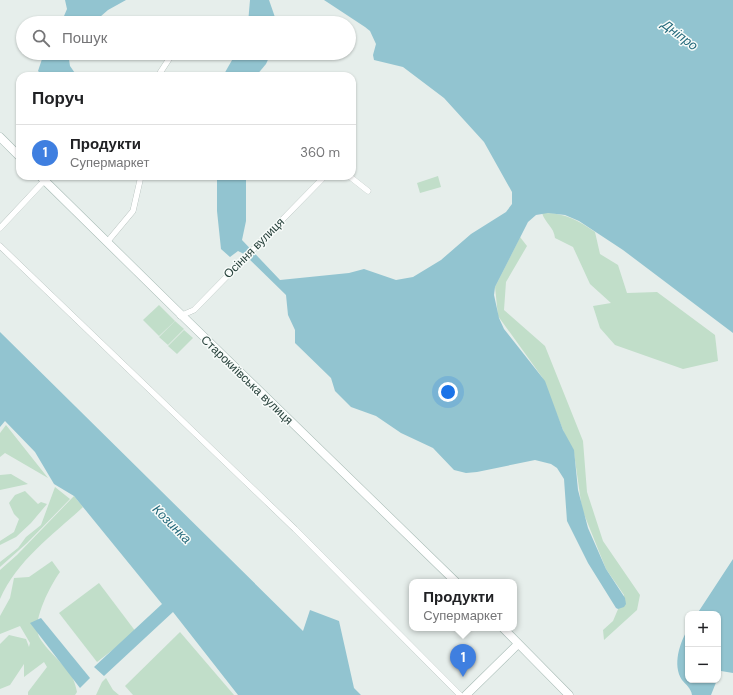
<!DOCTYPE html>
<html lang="uk">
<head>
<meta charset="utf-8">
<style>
	body { margin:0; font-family:"DM Sans",sans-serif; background:#f2f2f2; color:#202124 }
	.controls { position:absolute; right:12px; bottom:12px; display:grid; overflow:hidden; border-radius:8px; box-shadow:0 1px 3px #0004 }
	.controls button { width:36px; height:36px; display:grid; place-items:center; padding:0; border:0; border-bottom:1px solid #e0e0e0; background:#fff; color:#202124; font:20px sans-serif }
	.you { position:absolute; left:448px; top:392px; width:14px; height:14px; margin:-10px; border:3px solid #fff; border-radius:50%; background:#1a73e8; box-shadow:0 0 0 6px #1a73e833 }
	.badge { display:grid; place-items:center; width:26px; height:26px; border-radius:50%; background:#7b5142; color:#fff; font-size:13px; font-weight:700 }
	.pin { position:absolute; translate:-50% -33px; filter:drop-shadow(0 1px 2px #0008) }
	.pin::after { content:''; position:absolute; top:21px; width:14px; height:12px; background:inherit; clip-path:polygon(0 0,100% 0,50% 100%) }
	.popup { position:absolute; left:409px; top:579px; width:108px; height:52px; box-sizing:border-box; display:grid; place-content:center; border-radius:8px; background:#fff; filter:drop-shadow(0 1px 3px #0005); font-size:13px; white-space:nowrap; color:#757577 }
	.popup b { font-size:15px; color:#202124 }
	.popup::after { content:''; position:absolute; left:50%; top:100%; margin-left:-8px; border:8px solid transparent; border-top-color:#fff }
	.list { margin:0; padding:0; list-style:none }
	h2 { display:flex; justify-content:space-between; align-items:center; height:52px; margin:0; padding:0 16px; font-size:17px }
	h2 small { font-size:13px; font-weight:400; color:#757577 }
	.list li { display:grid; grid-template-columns:26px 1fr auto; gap:12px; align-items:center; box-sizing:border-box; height:56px; padding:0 16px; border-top:1px solid #e0e0e0 }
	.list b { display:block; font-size:15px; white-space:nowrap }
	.list p { margin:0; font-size:13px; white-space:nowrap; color:#757577 }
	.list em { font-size:13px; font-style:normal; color:#757577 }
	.icon { flex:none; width:22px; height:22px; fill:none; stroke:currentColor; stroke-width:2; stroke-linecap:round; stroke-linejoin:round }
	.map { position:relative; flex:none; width:733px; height:695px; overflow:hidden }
	.search { position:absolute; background:#fff; box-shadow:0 1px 3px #0004; left:16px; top:16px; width:340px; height:44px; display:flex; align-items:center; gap:10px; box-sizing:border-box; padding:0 14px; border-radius:22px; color:#757577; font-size:15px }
	.panel { position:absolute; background:#fff; box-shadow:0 1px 3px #0004; left:16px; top:72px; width:340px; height:108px; border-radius:12px }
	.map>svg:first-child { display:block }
</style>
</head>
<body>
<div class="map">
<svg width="733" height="695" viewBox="0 0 733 695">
	<rect width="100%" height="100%" fill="#e6eeeb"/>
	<g fill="#c1dec9">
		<polygon points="438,176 441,187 420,193 417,183"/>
		<path d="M 542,213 C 563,212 578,220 595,232 L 600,254 L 618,265 L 627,293 L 657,292 L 715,335 L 718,361 L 683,369 L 615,345 L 600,328 L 593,306 L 611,303 L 590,284 L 573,247 L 555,238 C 554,227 545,223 542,213 Z"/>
		<polygon points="520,237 527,246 506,282 504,310 545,346 583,441 587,492 603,541 640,595 637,610 604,640 603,630 613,621 624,595 606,569 582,509 574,453 565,435 542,377 498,316 495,287"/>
		<polygon points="159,305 175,321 159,336 143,320"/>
		<polygon points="175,321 184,329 168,345 159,337"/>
		<polygon points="184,330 193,338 177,354 168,346"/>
		<polygon points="6,425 48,478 5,453 0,457 0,433"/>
		<polygon points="11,474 28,484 0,490 0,475"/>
		<polygon points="55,487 70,499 27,543 0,567 0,562 18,548 26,537 41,525"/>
		<polygon points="25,491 38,504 41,502 47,504 31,523 16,537 0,545 0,541 14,532 19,519 14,514 9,503 15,495"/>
		<path d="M 74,496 L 83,507 C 53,535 17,560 0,599 L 0,570 L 17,555 Z"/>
		<path d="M 52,561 L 60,572 C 51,584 33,619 38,634 C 41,645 64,664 71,675 C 74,680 76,687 77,692 L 75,695 L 28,695 L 28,692 L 47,667 L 44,662 L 24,677 L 24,664 L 10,685 L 0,689 L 0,644 L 9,635 L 26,639 L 29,647 L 30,643 L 20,626 L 0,634 L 0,616 L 10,598 L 14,578 L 29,577 Z"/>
		<polygon points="99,583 136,632 97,662 59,613"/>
		<polygon points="180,632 234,695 133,695 125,686"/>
		<polygon points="106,678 113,690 119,695 96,695 102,682"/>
	</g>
	<g fill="#92c4d0">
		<polygon points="65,0 126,0 108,10 93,23 61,23 67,9"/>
		<polygon points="250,0 269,0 277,23 248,23"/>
		<polygon points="324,0 733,0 733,333 623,250 579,221 565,215 548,213 536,215 528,222 495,287 494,295 499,318 504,329 545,381 563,430 574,450 578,490 588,528 606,569 625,598 626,604 624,607 618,609 616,608 588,563 567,521 564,479 557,468 551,464 535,460 477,472 466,473 454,470 433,448 401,433 376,416 351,407 335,391 331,378 295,343 295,330 288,315 286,295 244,254 238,251 230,257 221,249 217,211 217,176 246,176 246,221 242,240 280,280 349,273 364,269 396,280 413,277 441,260 471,234 506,212 512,204 512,192 484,142 444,98 403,67 374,60 373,55 376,44 370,31 365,27"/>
		<polygon points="44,53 68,53 70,66 77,76 39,76 41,74 38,71"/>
		<polygon points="236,53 271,53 266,64 256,76 223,76"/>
		<polygon points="0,332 303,631 310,610 339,621 354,688 361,695 238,695 173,612 104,676 94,667 162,604 74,496 54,484 35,452 5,421 0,427"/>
		<polygon points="733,559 733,673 721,671 718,677 718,614 697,614"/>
		<polygon points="41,618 90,678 80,688 30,623"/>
		<path d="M 688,629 L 688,680 L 717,680 L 711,695 L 692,695 C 691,688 686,685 682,680 C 672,665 680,642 688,629 Z"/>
	</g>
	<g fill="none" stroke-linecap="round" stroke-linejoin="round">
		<defs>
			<g id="street">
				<polyline points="158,76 169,59"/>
				<polyline points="349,176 368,191"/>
				<polyline points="0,228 44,181"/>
				<polyline points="108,241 133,211 141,176"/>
				<polyline points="0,246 295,529 460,695"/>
				<polyline points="180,316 194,310 325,176"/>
			</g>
			<g id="secondary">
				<polyline points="0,137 20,157"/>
				<path d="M 40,176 C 178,312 316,447 456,582"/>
				<polyline points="503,628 569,695"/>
				<polyline points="466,695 518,644"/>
			</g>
		</defs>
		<use href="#street" stroke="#a9b6b2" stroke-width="6"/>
		<use href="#secondary" stroke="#a5b9b3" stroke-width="9"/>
		<use href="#street" stroke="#fff" stroke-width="5.5"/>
		<use href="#secondary" stroke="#fff" stroke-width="8"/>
	</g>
	<g text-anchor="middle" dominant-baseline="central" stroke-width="3" stroke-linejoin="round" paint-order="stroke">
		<g font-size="12" fill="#26403a" stroke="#f7fbf9">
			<text transform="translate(254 248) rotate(-45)">Осіння вулиця</text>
			<text transform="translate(247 380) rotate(44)">Старокиївська вулиця</text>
		</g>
		<g font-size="13" font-style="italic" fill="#22687a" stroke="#f7fbf9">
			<text transform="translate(680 35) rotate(37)">Дніпро</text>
			<text transform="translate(172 524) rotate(45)">Козинка</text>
		</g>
	</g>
</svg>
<div class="controls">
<button>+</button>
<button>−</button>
</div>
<div class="you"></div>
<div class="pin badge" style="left:463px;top:677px;background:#3f7fe0">1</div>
<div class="popup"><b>Продукти</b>Супермаркет</div>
<div class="search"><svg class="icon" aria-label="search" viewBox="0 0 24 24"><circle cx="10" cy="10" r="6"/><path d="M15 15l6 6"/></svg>Пошук</div>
<section class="panel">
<h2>Поруч<small></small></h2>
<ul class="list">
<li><span class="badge" style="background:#3f7fe0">1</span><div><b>Продукти</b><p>Супермаркет</p></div><em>360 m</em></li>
</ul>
</section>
</div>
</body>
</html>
